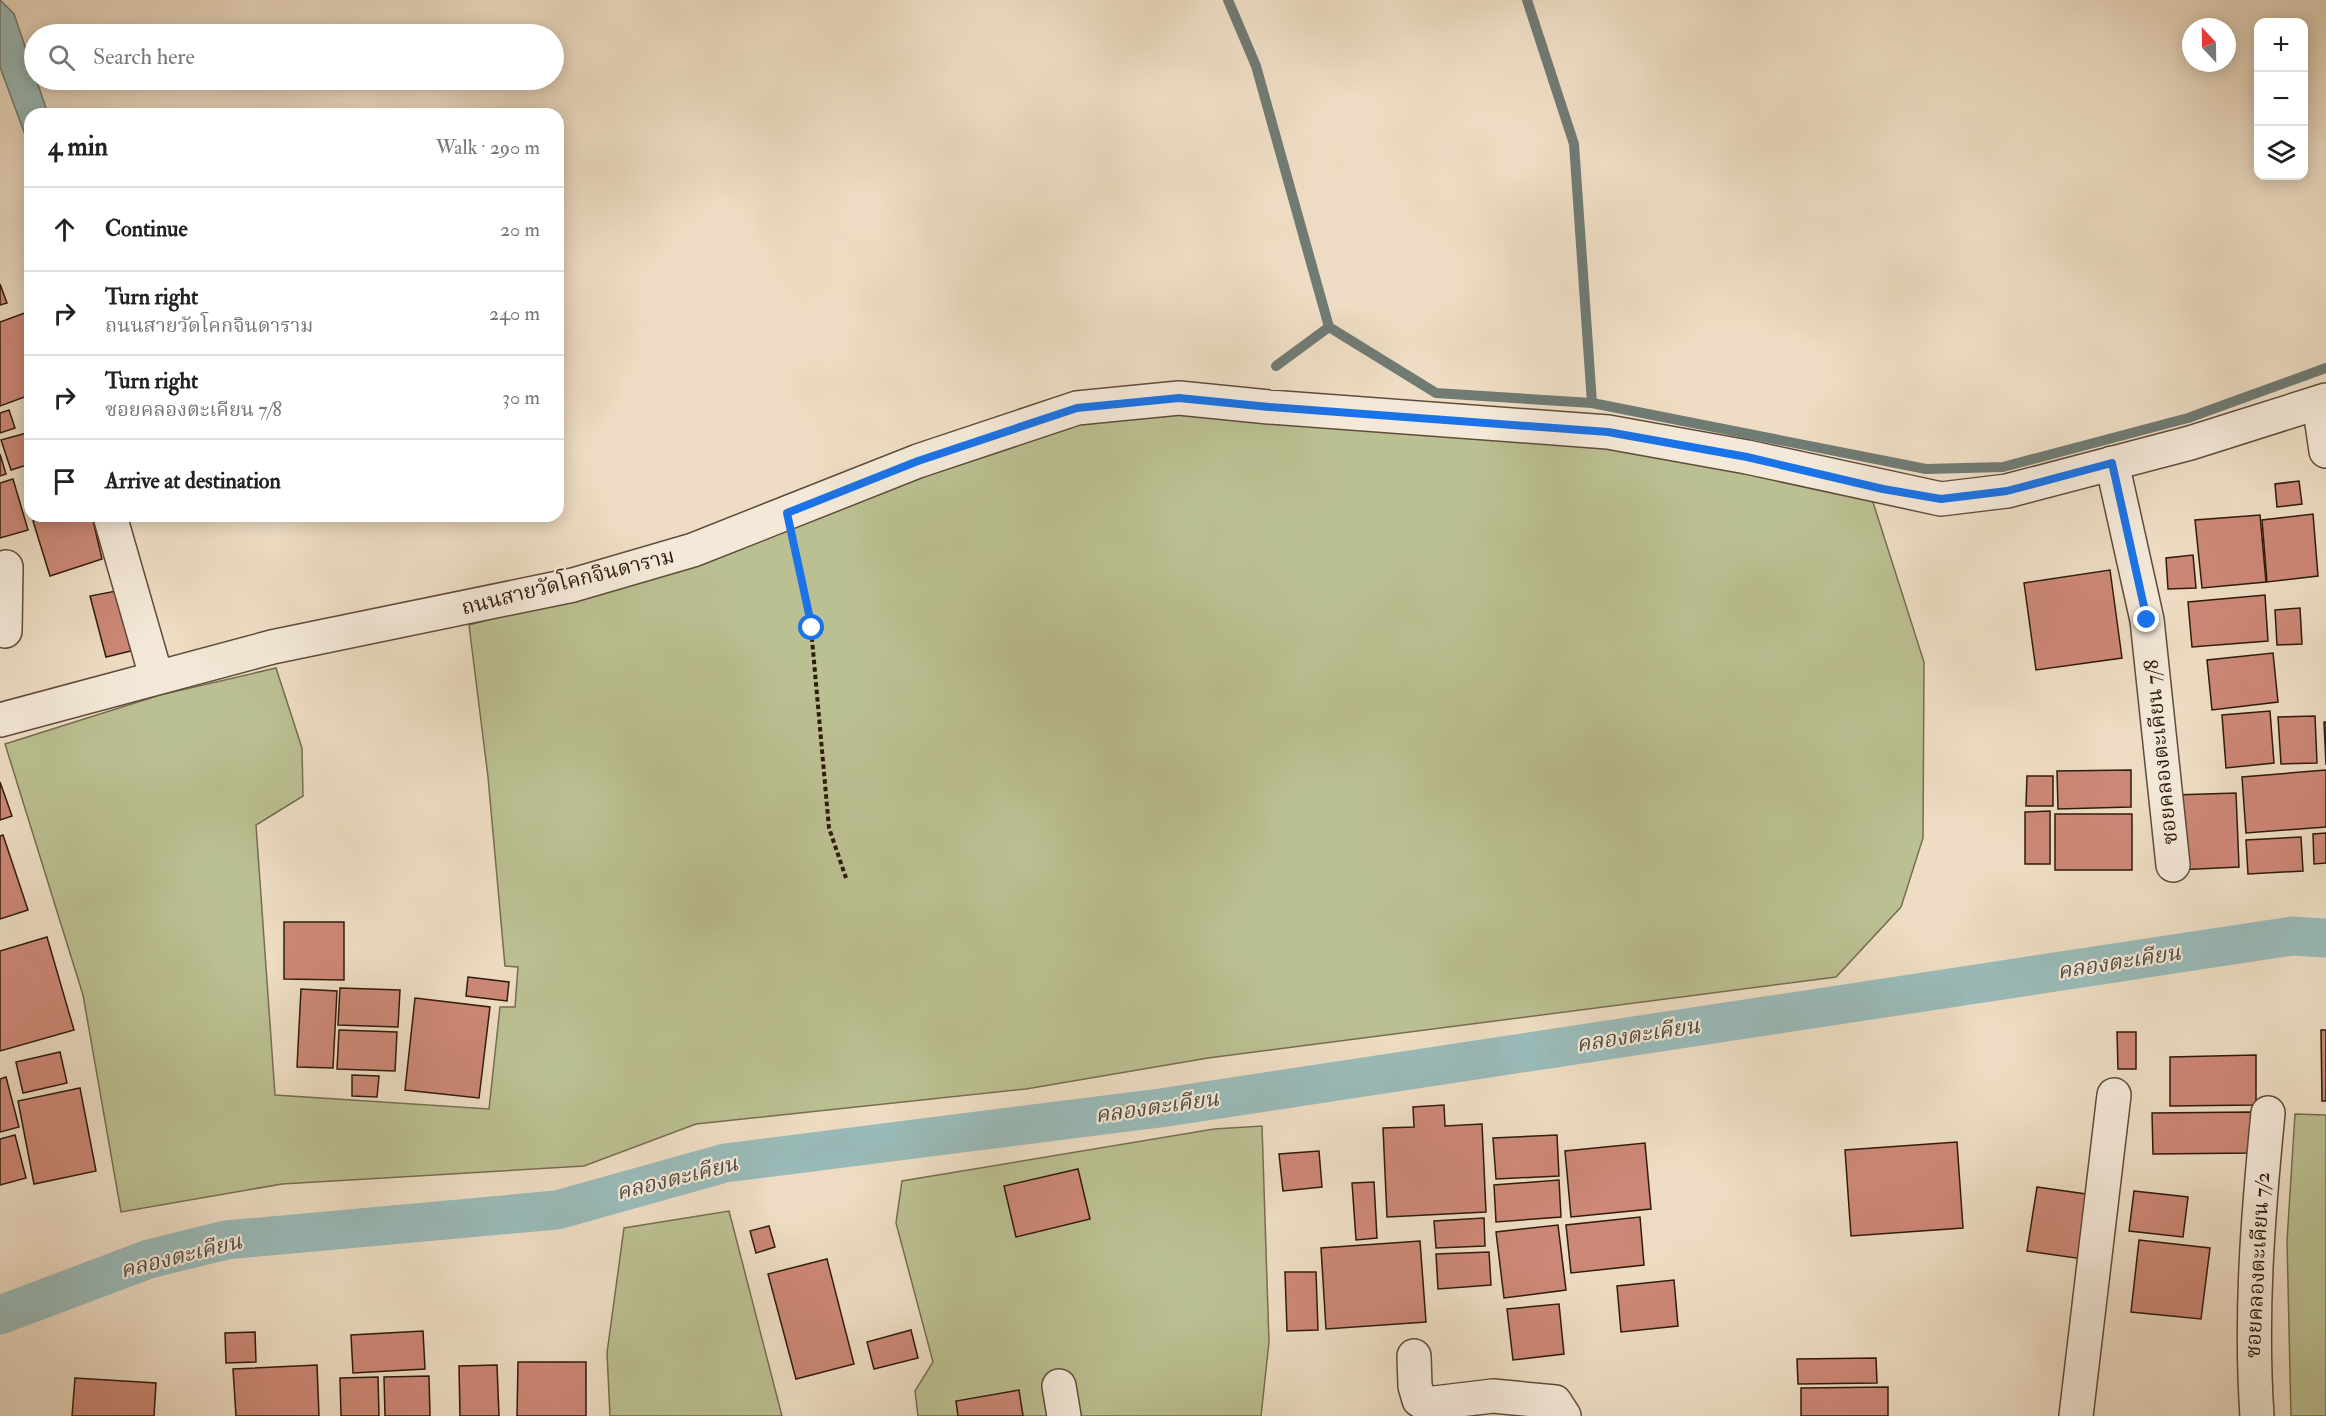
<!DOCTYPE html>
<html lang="en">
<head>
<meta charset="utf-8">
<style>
	body { margin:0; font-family:"IM FELL Double Pica","Noto Serif Thai",serif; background:#f2f2f2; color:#222 }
	.controls { position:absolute; right:18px; top:18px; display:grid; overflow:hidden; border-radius:12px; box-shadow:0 3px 15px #0003 }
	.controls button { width:54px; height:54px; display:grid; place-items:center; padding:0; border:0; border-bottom:2px solid #e0e0e0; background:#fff; color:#222; font:30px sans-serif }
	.compass { position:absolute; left:2182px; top:18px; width:54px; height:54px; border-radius:50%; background:#fff; box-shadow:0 3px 15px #0003; rotate:338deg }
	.stop { position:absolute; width:18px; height:18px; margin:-14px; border:4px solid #1a73e8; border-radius:50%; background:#fff }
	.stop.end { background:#1a73e8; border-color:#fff; box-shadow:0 2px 6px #0008 }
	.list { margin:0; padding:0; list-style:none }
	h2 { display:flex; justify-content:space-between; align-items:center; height:78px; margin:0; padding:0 24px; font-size:26px }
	h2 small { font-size:20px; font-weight:400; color:#767676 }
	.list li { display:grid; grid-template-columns:39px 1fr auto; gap:18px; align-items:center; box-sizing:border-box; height:84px; padding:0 24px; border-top:2px solid #e0e0e0 }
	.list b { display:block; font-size:22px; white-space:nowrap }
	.list p { margin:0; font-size:20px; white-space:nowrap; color:#767676 }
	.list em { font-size:20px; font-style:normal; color:#767676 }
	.icon { flex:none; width:33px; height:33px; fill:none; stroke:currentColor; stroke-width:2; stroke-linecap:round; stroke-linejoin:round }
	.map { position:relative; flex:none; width:2326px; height:1416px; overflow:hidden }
	.search { position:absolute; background:#fff; box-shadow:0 3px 15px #0003; left:24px; top:24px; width:540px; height:66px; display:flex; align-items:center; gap:15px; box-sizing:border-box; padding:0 21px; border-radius:33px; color:#767676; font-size:22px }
	.panel { position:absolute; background:#fff; box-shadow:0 3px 15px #0003; left:24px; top:108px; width:540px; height:414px; border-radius:18px }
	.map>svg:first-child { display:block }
</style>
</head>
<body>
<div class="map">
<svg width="2326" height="1416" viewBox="0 0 2326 1416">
	<rect width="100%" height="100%" fill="#eeddc4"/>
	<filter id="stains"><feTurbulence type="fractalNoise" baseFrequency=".00333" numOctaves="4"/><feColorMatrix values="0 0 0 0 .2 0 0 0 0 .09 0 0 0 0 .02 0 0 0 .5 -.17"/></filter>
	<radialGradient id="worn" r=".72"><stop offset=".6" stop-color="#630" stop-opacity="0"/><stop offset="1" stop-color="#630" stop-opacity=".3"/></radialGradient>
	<g fill="#bbc092" stroke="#766e4f" stroke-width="1.5">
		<polygon points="1176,415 1596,447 1871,496 1924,662 1923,838 1901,907 1836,977 1208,1058 1026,1089 696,1124 584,1166 282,1184 121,1212 83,995 5,744 160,695 276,668 302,748 303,796 256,825 275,1095 489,1109 500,1007 515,1007 518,967 505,966 488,777 469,625 677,570 960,461 1051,430 1090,421"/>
		<polygon points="2295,1114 2326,1115 2326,1416 2291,1416 2287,1241"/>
		<polygon points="1262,1126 1269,1342 1261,1416 918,1416 915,1391 933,1362 896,1223 902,1181 1214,1129"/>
		<polygon points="729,1211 782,1416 610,1416 607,1353 624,1228"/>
	</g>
	<polygon fill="#9abbb9" stroke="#707b74" stroke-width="1.5" points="0,0 14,14 48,114 30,114 30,148 0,67"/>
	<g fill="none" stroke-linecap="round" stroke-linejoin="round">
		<g stroke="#707b74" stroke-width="10">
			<polyline points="1228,0 1256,66 1329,327"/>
			<polyline points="1527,0 1574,144 1592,403"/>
			<polyline points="1276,366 1329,327 1436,393 1592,403 1926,469 2003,467 2188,418 2326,368"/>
		</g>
		<polyline stroke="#9abbb9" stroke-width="39" points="0,1315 149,1259 226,1240 557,1210 725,1163 1160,1108 2292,936 2326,938"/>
	</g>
	<g fill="#cd8877" stroke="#301b0c" stroke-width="1.5">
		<polygon points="0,284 7,303 0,305"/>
		<polygon points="30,311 30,395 0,406 0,322"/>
		<polygon points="9,410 15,428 0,433 0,413"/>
		<polygon points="30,432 30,464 11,470 1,440"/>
		<polygon points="0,454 6,474 0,476"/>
		<polygon points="13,479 28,530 0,538 0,483"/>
		<polygon points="2299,481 2302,504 2277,507 2275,484"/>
		<polygon points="2313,514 2318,576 2267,582 2262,520"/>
		<polygon points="2260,515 2266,582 2202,588 2195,520"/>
		<polygon points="49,516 92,516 102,559 50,576 33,521"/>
		<polygon points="2193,555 2196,588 2168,589 2166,558"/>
		<polygon points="2110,570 2122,658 2036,670 2024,583"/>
		<polygon points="116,591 131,651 106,657 90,596"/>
		<polygon points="2265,595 2268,641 2192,647 2188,602"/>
		<polygon points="2300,608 2302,644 2277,645 2275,610"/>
		<polygon points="2273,653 2278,702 2212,710 2207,660"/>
		<polygon points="2270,711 2274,763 2226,768 2222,715"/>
		<polygon points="2315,716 2317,763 2281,764 2278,717"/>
		<polygon points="2324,722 2326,722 2326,765"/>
		<polygon points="2131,770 2131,807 2058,809 2057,771"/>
		<polygon points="2326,770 2326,827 2246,833 2242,777"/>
		<polygon points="2027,776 2053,776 2053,806 2026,806"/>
		<polygon points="0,782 12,816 0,820"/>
		<polygon points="2236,793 2239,867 2177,870 2174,795"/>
		<polygon points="2050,811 2050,864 2025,864 2025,812"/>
		<rect x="2055" y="814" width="77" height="56"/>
		<polygon points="2326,833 2326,863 2314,864 2313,834"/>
		<polygon points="3,835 28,910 0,919 0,836"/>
		<polygon points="2301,837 2303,871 2248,874 2246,840"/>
		<polygon points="284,922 344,922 344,980 284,979"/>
		<polygon points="47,937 74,1030 0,1051 0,951"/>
		<polygon points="468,977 509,982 507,1001 466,996"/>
		<polygon points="340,988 400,990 398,1027 338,1025"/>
		<polygon points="301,989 337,991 333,1068 297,1067"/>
		<polygon points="415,998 490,1007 479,1098 405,1090"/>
		<polygon points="339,1030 397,1032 395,1071 337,1069"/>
		<polygon points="2321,1030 2326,1030 2326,1101 2322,1101"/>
		<polygon points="2117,1032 2136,1032 2136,1069 2118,1069"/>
		<polygon points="60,1052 67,1083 23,1093 16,1062"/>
		<polygon points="2256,1055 2256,1105 2170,1106 2170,1057"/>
		<polygon points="352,1075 379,1076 377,1097 352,1096"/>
		<polygon points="6,1077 19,1127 0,1132 0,1079"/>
		<polygon points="80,1088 96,1171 34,1184 18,1101"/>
		<polygon points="1444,1105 1445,1126 1482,1124 1486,1212 1387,1217 1383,1128 1414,1127 1413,1107"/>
		<polygon points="2252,1112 2252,1153 2153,1154 2152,1113"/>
		<polygon points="15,1135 26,1178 0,1185 0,1139"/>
		<polygon points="1557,1135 1559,1176 1496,1179 1493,1138"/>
		<polygon points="1957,1142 1963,1228 1851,1236 1845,1150"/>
		<polygon points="1645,1143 1651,1209 1571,1217 1565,1151"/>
		<polygon points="1319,1151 1322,1187 1283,1191 1279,1154"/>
		<polygon points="1078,1169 1090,1219 1016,1237 1004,1186"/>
		<polygon points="1559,1180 1561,1217 1496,1222 1494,1185"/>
		<polygon points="1374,1182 1377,1238 1356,1240 1352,1183"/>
		<polygon points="2037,1187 2093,1195 2083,1259 2027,1251"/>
		<polygon points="2134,1191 2188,1197 2183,1237 2129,1231"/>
		<polygon points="1640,1217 1644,1265 1571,1273 1566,1225"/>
		<polygon points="1484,1218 1485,1246 1436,1248 1434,1221"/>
		<polygon points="1558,1225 1566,1290 1504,1298 1496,1232"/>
		<polygon points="769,1226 775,1247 756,1253 750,1231"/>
		<polygon points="2139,1240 2210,1248 2201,1319 2131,1312"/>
		<polygon points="1420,1241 1426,1322 1326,1329 1321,1248"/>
		<polygon points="1489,1252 1491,1285 1438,1289 1436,1254"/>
		<polygon points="827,1259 854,1364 796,1379 768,1274"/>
		<polygon points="1285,1272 1316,1272 1318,1330 1287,1331"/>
		<polygon points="1674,1280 1678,1326 1621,1332 1617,1286"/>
		<polygon points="1559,1304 1564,1354 1513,1360 1507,1309"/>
		<polygon points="911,1330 918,1358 874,1369 867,1342"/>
		<polygon points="423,1331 425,1369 353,1373 351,1335"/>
		<polygon points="255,1332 256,1362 226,1363 225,1333"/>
		<polygon points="1876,1358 1877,1383 1798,1384 1797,1359"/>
		<polygon points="518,1362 586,1362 586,1416 517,1416"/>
		<polygon points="317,1365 319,1416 236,1416 233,1369"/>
		<polygon points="497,1365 499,1416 460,1416 459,1366"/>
		<polygon points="429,1376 430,1416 385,1416 384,1377"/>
		<polygon points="378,1377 379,1416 341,1416 340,1378"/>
		<polygon points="75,1378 156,1383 154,1416 72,1416"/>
		<polygon points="1888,1387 1888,1416 1801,1416 1801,1388"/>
		<polygon points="1019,1390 1023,1416 958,1416 956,1401"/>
	</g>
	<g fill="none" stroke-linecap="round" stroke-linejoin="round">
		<defs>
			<g id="minor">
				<polyline points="2319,403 2326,451"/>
				<polyline points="2112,463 2147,620 2173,865"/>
				<polyline points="110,516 156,676"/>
				<polyline points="5,631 6,567"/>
				<polyline points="0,720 272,647 573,585 693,550 918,461 1077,408 1179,398 1269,407 1608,432 1747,457 1941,499 2007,491 2190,443 2326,400"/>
				<polyline points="1414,1356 1415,1386 1419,1400 1426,1404 1493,1396 1555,1402 1564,1416"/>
				<polyline points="1059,1386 1064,1416"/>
				<polyline points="2076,1416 2114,1095"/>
				<path d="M 2257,1416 C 2250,1314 2258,1215 2268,1113"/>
			</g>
		</defs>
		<use href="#minor" stroke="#604c3a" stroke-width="36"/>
		<polyline stroke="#301b0c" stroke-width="4" stroke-dasharray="4.5 3" stroke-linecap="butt" points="795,549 811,628 829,828 846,878"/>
		<use href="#minor" stroke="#f4e9d9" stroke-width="33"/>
	</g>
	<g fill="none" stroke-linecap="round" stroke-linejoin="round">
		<polyline stroke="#1a73e8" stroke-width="8" points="812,628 787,513 918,461 1077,408 1179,398 1269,407 1608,432 1747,457 1883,489 1941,499 2007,491 2112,463 2147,620"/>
	</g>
	<g text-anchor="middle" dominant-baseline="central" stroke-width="4.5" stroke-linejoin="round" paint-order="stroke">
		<g font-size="21" fill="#301b0c" stroke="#f4e9d9">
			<text transform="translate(568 582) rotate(-14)">ถนนสายวัดโคกจินดาราม</text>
			<text transform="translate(2161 752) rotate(-96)">ซอยคลองตะเคียน 7/8</text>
			<text transform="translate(2258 1265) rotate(-87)">ซอยคลองตะเคียน 7/2</text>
		</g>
		<g font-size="22" font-style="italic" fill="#504b40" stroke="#f4e9d9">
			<text transform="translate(2119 962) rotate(-9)">คลองตะเคียน</text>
			<text transform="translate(1638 1035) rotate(-9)">คลองตะเคียน</text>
			<text transform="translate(1157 1107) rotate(-8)">คลองตะเคียน</text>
			<text transform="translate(677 1178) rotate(-14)">คลองตะเคียน</text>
			<text transform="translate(181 1256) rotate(-14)">คลองตะเคียน</text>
		</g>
	</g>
	<rect width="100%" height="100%" filter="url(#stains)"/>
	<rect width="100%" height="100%" fill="url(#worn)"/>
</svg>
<div class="controls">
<button>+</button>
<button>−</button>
<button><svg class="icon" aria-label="layers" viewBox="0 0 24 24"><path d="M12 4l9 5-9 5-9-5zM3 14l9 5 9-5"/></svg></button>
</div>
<svg class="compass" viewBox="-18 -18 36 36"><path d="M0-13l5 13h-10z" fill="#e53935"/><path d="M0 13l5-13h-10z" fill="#767676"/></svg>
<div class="stop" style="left:812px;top:628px"></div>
<div class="stop end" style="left:2147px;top:620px"></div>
<div class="search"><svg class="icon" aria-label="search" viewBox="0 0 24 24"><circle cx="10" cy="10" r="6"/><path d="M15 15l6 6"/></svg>Search here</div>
<section class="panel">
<h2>4 min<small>Walk · 290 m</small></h2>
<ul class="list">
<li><svg class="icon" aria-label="ahead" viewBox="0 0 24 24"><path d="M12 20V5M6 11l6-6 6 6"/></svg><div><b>Continue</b></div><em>20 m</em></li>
<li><svg class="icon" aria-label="right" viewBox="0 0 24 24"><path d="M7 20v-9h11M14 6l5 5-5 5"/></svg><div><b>Turn right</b><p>ถนนสายวัดโคกจินดาราม</p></div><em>240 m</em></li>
<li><svg class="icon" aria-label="right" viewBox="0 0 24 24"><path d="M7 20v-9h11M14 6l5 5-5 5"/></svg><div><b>Turn right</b><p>ซอยคลองตะเคียน 7/8</p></div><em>30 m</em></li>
<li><svg class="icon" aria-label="arrive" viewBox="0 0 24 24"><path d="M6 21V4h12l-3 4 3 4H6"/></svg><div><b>Arrive at destination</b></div></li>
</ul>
</section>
</div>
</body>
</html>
